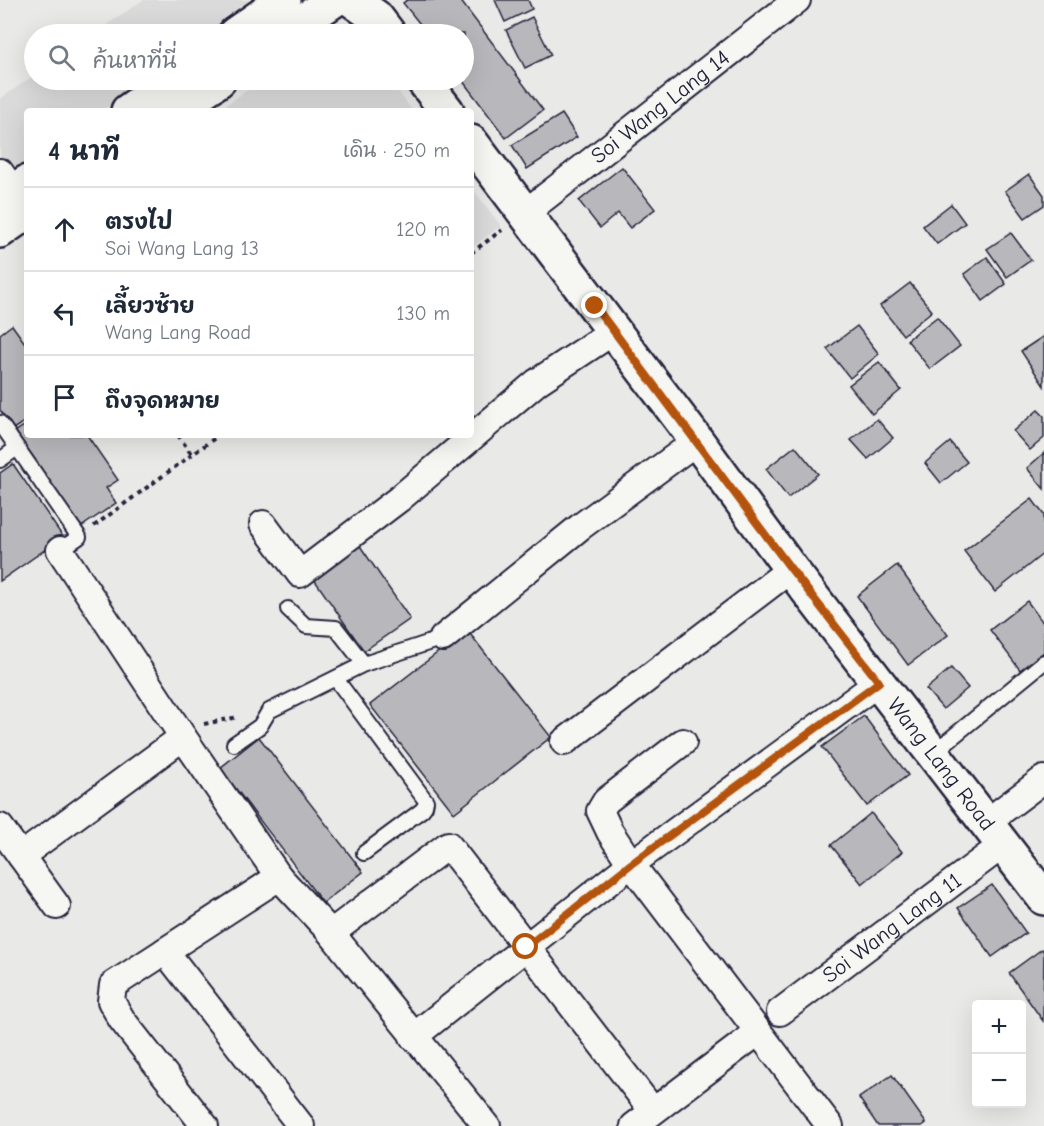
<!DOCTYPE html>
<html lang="th">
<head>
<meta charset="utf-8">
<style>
	body { margin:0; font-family:"Comic Neue","Playpen Sans Thai",sans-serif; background:#f6f6f7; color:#1f2937 }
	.controls { position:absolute; right:18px; bottom:18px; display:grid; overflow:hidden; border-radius:6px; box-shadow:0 6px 24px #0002 }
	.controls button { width:54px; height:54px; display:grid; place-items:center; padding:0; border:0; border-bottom:2px solid #e0e1e3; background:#fff; color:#1f2937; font:30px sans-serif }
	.stop { position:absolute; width:18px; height:18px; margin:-14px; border:4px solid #b45309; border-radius:50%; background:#fff }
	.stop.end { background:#b45309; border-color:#fff; box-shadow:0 2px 6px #0008 }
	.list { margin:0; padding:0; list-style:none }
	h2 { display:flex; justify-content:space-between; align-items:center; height:78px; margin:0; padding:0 24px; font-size:26px }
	h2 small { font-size:20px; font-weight:400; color:#747a83 }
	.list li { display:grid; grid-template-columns:39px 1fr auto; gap:18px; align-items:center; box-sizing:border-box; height:84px; padding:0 24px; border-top:2px solid #e0e1e3 }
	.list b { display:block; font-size:22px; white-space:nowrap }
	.list p { margin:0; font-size:20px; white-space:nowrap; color:#747a83 }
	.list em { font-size:20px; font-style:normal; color:#747a83 }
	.icon { flex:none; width:33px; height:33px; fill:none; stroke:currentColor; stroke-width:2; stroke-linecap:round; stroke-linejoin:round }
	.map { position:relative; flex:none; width:1044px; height:1126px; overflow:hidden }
	.search { position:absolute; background:#fff; box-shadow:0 6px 24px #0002; left:24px; top:24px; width:450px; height:66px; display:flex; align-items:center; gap:15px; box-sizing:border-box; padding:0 21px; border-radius:33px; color:#747a83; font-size:22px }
	.panel { position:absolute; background:#fff; box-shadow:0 6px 24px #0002; left:24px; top:108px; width:450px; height:330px; border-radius:6px }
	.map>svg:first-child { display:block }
</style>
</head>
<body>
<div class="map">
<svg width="1044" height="1126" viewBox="0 0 1044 1126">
	<rect width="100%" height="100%" fill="#e9e9e7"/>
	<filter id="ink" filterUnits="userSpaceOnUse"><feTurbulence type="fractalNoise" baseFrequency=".0167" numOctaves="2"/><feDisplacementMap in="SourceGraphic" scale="12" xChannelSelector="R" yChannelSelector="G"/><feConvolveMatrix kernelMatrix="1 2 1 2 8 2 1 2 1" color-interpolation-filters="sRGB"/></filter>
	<g filter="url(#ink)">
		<g fill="#dadada">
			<polygon points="143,0 263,0 214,34 93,34"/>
			<polygon points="34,75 34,80 148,80 101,111 27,111 27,160 0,178 0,99"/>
			<polygon points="262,80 389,80 413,111 217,111"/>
			<polygon points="471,187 501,226 471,248"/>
		</g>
		<g fill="#b8b8bc" stroke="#22223b" stroke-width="1.5">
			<polygon points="407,0 460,0 543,110 506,138 462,80 464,80 464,34 428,34 403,3"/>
			<polygon points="495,0 528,0 532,9 505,22"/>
			<polygon points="532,17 551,55 525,68 506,30"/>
			<polygon points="562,114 577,137 527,169 512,145"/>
			<polygon points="622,167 655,209 630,228 618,213 600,228 579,201"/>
			<polygon points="1029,174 1044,195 1044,205 1025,218 1005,191"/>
			<polygon points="951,204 965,223 937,244 923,226"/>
			<polygon points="1011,233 1031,260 1007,277 987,249"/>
			<polygon points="987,257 1006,284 983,301 964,274"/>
			<polygon points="910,283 932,311 903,335 880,306"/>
			<polygon points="937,317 960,346 930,369 907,340"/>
			<polygon points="12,325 27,346 27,420 13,429 0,410 0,334"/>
			<polygon points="857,326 879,354 850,378 827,349"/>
			<polygon points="1044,336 1044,386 1021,351"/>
			<polygon points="879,362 901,390 872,414 849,385"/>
			<polygon points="1038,410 1044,416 1044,438 1030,450 1013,431"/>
			<polygon points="877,419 893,438 868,459 851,440"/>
			<polygon points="27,424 27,435 87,435 118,480 106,488 116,503 81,527 15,432"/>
			<polygon points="950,442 967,462 941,483 925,463"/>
			<polygon points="795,446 818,474 788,498 766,469"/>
			<polygon points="1044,453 1044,489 1027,468"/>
			<polygon points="13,464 63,537 0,581 0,473"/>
			<polygon points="1032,499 1044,515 1044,553 995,592 964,551"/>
			<polygon points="356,540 410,619 364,651 309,572"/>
			<polygon points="897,565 948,635 908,665 857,596"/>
			<polygon points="1027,601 1044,624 1044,652 1020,670 990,630"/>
			<polygon points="467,630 551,737 454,813 370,705"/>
			<polygon points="951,668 968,688 943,709 926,689"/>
			<polygon points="864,716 908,775 867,806 822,747"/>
			<polygon points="259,737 363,872 323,903 220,768"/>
			<polygon points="871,813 902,852 862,884 831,845"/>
			<polygon points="992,885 1026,933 992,957 958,908"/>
			<polygon points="1042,949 1044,952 1043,1021 1009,973"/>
			<polygon points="892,1075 926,1123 922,1126 878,1126 859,1098"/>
		</g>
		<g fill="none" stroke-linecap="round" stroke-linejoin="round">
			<defs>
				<g id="lane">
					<polyline points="0,423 79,537 60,550"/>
					<polyline points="0,460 17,448"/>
					<polyline points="288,609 306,626 336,628 364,664 443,638"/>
					<polyline points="336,679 426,801 425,806 422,810 364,853"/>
					<polyline points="234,744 260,726 269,711 364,664"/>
					<polyline points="933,753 1044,662"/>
				</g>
				<g id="street">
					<polyline points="0,172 14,192"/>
					<path id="s1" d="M 525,213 L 797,0"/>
					<polyline points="263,524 300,574 399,499 537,382 614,331"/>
					<polyline points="60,550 183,737 279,877 331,933 487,1126"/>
					<polyline points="443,638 580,527 697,441"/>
					<polyline points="564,742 791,569"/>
					<polyline points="683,742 606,801 600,811 610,832 631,864 830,1126"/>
					<polyline points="987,822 1044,779"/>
					<polyline points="0,827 57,906"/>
					<polyline points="21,856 183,737"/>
					<polyline points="331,933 448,845 653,1111"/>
					<polyline points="165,951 301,1126"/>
					<path id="s2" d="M 780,1012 L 1004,844"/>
					<polyline points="413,1037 631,864 879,682"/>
					<polyline points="205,1126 122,1020 111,1001 113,985 279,877"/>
					<polyline points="634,1126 758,1032"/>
				</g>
				<g id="secondary">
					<polyline points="352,0 376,17 389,34"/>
					<polyline points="235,34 284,0"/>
					<polyline points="284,34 334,0"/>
					<polyline points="423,80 447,111"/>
					<polyline points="128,111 172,80"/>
					<polyline points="173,111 219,80"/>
					<path id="s3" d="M 471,142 L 697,441 L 791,569 L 1044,898"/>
					<polyline points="0,201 27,182"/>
					<polyline points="0,231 27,212"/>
				</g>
			</defs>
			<use href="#lane" stroke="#22223b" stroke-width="18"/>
			<use href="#street" stroke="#22223b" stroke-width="30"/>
			<use href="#secondary" stroke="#22223b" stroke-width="38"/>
			<g stroke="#22223b" stroke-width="4" stroke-dasharray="4.5 4.5" stroke-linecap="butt">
				<polyline points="471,253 502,230"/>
				<polyline points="178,435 192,455"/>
				<polyline points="94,526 219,435"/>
				<polyline points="204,724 238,717"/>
			</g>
			<use href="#lane" stroke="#f6f6f2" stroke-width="14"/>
			<use href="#street" stroke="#f6f6f2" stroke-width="26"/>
			<use href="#secondary" stroke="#f6f6f2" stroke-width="33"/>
		</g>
	</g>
	<g fill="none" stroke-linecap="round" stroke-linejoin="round" filter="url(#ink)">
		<polyline stroke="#b45309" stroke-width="8" points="526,947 631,864 879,682 791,569 595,306"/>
	</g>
	<g text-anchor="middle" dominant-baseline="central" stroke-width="4.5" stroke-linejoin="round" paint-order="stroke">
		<g font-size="22" fill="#22223b" stroke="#f6f6f2">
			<text stroke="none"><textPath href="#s1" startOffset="172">Soi Wang Lang 14</textPath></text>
			<text stroke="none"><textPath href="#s3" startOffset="780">Wang Lang Road</textPath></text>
			<text stroke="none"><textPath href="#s2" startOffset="140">Soi Wang Lang 11</textPath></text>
		</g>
	</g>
</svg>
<div class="controls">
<button>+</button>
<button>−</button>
</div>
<div class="stop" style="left:526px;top:947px"></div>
<div class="stop end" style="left:595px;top:306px"></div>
<div class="search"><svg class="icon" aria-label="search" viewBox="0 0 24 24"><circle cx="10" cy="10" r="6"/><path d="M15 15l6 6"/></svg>ค้นหาที่นี่</div>
<section class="panel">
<h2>4 นาที<small>เดิน · 250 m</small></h2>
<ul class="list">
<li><svg class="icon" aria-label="ahead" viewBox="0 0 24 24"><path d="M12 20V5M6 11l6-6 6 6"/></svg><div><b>ตรงไป</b><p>Soi Wang Lang 13</p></div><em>120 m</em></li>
<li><svg class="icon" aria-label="left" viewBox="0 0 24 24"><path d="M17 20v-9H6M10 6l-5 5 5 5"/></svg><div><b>เลี้ยวซ้าย</b><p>Wang Lang Road</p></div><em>130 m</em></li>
<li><svg class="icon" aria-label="arrive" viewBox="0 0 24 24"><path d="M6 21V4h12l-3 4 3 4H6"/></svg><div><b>ถึงจุดหมาย</b></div></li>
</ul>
</section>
</div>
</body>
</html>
